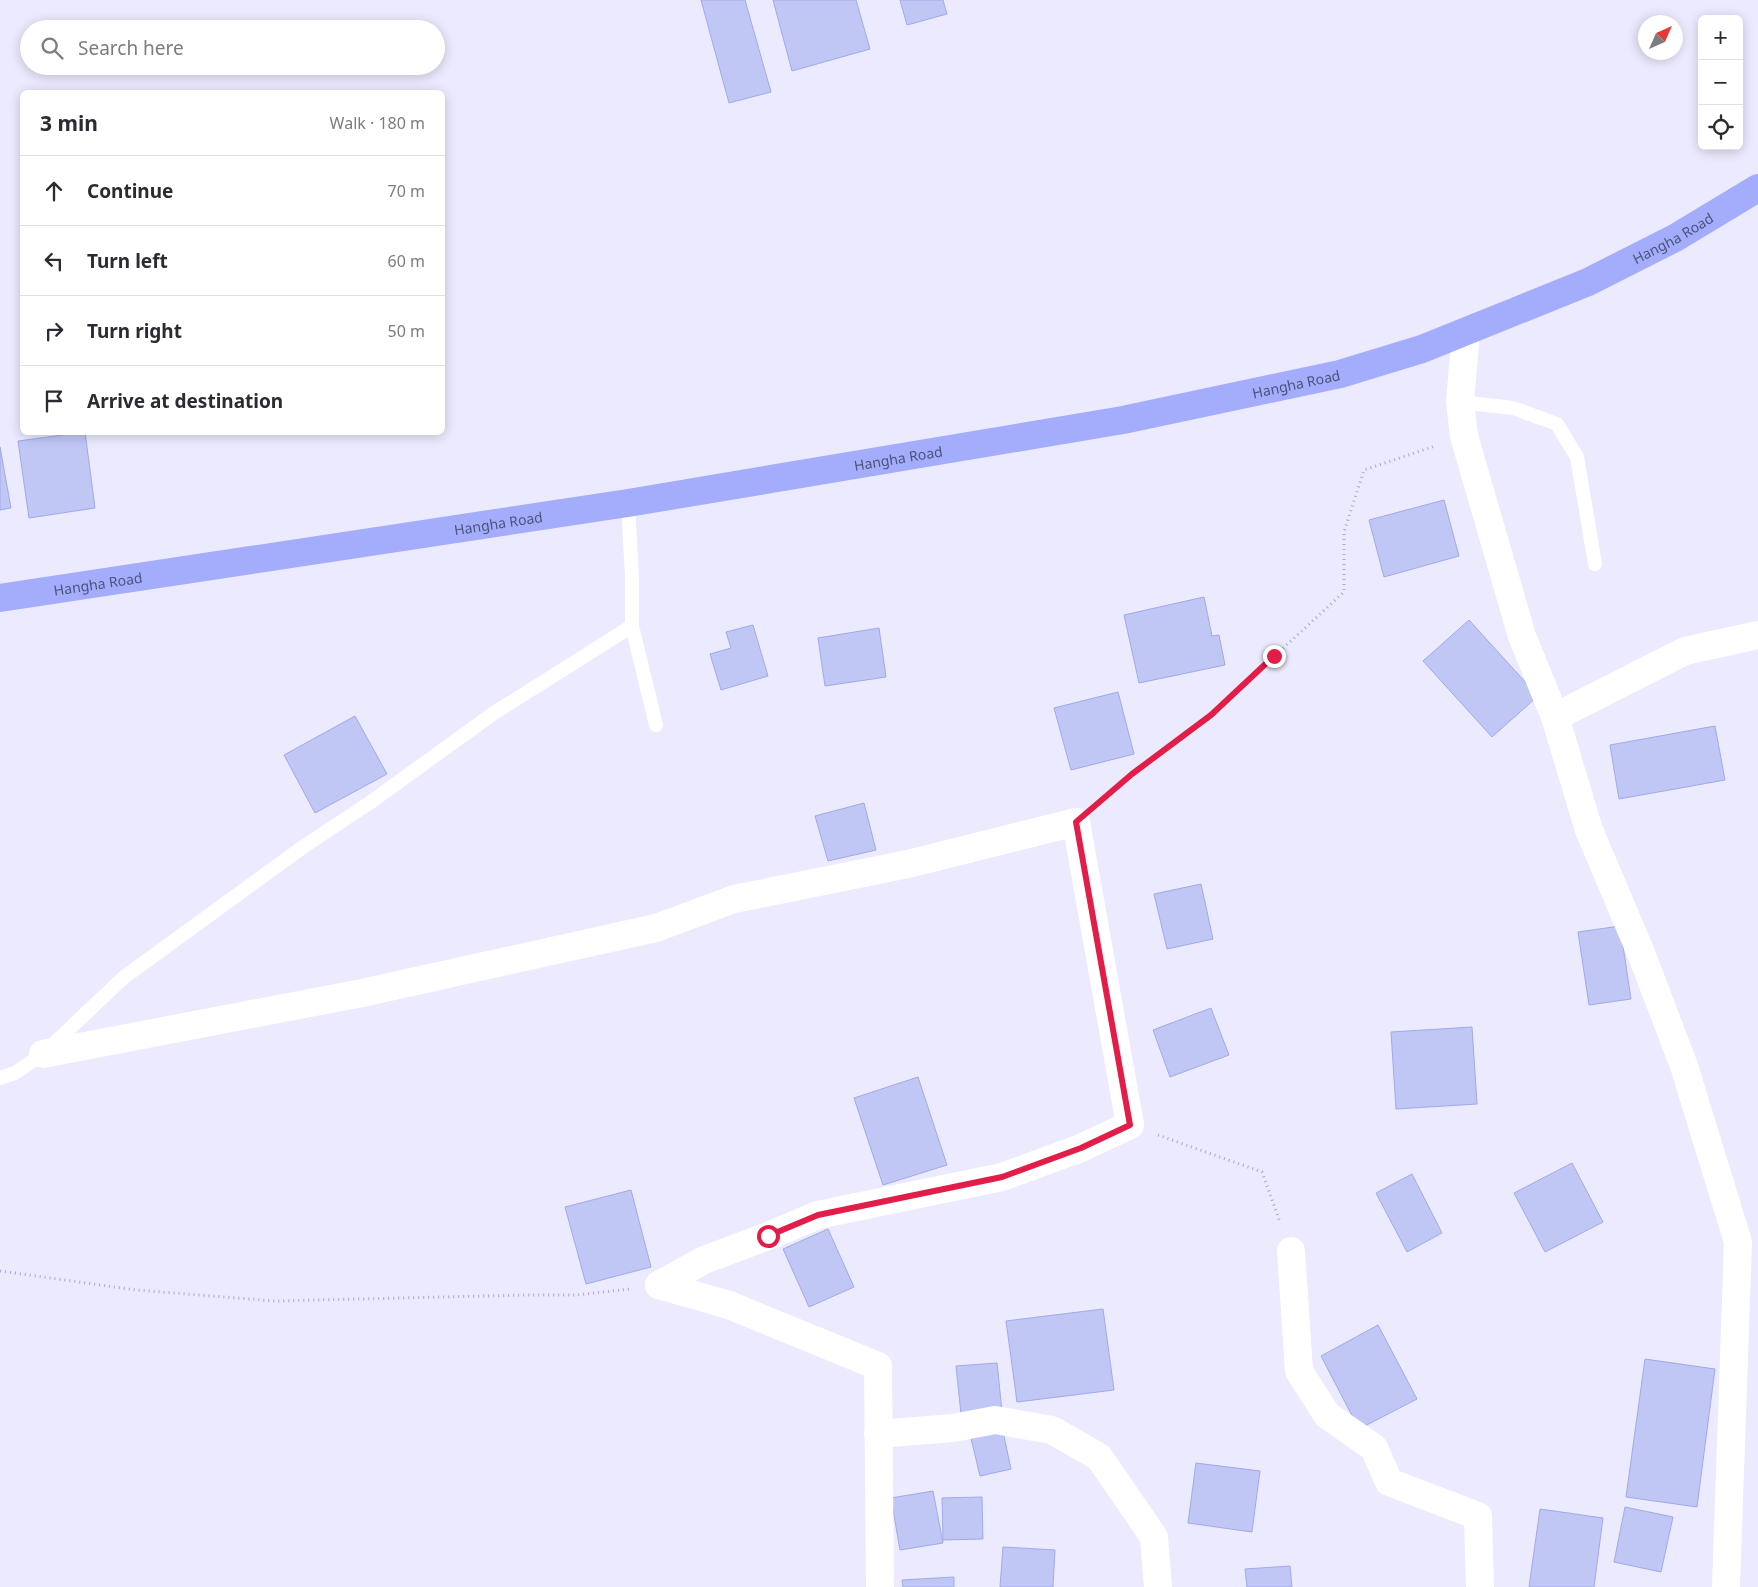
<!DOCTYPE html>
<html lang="en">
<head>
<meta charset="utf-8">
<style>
	body { margin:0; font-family:"Noto Sans",sans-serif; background:#f2f2f3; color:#2b2b33 }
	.controls { position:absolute; right:15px; top:15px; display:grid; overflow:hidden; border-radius:8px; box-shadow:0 2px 12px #0003 }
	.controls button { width:45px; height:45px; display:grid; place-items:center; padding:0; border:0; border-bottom:1px solid #e1e1e2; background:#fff; color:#2b2b33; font:25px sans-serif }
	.compass { position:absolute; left:1638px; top:15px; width:45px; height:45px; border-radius:50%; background:#fff; box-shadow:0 2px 12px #0003; rotate:45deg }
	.stop { position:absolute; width:15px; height:15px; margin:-11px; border:4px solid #e11d48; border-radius:50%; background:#fff }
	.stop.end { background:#e11d48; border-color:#fff; box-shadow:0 1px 5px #0008 }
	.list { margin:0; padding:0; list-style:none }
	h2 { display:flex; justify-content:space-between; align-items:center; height:65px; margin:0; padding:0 20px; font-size:21px }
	h2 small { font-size:16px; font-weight:400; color:#7c7c81 }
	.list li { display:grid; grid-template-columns:32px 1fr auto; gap:15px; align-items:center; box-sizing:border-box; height:70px; padding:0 20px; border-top:1px solid #e1e1e2 }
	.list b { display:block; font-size:19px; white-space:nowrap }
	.list em { font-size:16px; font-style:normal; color:#7c7c81 }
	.icon { flex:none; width:28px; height:28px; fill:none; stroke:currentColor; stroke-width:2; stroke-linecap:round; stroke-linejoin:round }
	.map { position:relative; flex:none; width:1758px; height:1587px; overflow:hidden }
	.search { position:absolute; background:#fff; box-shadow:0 2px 12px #0003; left:20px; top:20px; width:425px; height:55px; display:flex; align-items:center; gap:12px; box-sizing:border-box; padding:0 18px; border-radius:28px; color:#7c7c81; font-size:19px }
	.panel { position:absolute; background:#fff; box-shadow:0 2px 12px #0003; left:20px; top:90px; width:425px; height:345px; border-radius:8px }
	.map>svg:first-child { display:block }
</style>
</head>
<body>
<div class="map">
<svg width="1758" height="1587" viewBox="0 0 1758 1587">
	<rect width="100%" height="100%" fill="#ebeafe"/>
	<g fill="#c0c7f5" stroke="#9faae8">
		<polygon points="701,0 745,0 771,92 729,103"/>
		<polygon points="773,0 856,0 870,49 792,71"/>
		<polygon points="900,0 943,0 947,14 907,25"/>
		<polygon points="85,432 95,508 29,518 18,441"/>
		<polygon points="0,447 11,508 0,510"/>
		<polygon points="1444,500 1459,556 1384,577 1369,520"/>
		<polygon points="1204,597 1212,636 1219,635 1225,665 1139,683 1124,615"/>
		<polygon points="1469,620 1538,696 1492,737 1423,661"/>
		<polygon points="753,625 768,676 721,690 710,654 731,648 726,632"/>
		<polygon points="879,628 886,677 825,686 818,638"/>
		<polygon points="1118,692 1134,754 1071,770 1054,708"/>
		<polygon points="355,716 387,774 315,813 284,755"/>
		<polygon points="1715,726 1725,780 1619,799 1610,745"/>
		<polygon points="864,803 876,850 828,861 815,816"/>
		<polygon points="1201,884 1213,939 1167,949 1154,894"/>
		<polygon points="1620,926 1631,999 1589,1005 1578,932"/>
		<polygon points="1211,1008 1229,1055 1170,1077 1153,1030"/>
		<polygon points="1472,1027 1477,1104 1396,1109 1391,1032"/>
		<polygon points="918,1077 947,1165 883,1185 854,1098"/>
		<polygon points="1572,1163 1603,1222 1545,1252 1514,1193"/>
		<polygon points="1412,1174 1442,1233 1407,1252 1376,1193"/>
		<polygon points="631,1190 651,1267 586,1284 565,1207"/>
		<polygon points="828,1229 854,1287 809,1307 783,1249"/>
		<polygon points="1103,1309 1114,1390 1017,1402 1006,1321"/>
		<polygon points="1378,1325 1417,1399 1359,1429 1321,1356"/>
		<polygon points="1645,1359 1715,1369 1697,1507 1626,1497"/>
		<polygon points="997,1363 1002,1411 961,1414 956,1366"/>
		<polygon points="1002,1427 1011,1469 980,1476 970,1434"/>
		<polygon points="1196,1463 1260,1471 1252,1532 1188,1523"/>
		<polygon points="933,1491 943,1543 900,1550 891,1498"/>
		<polygon points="982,1497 983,1539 943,1540 942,1498"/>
		<polygon points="1625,1507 1673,1517 1661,1572 1614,1562"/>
		<polygon points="1540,1509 1603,1518 1594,1587 1529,1587"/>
		<polygon points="1003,1547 1055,1550 1053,1587 1000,1587"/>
		<polygon points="1290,1566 1292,1587 1247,1587 1245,1569"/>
		<polygon points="954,1577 954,1587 903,1587 902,1580"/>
	</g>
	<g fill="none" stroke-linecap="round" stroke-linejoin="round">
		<g stroke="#a2aada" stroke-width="3" stroke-dasharray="1 4" stroke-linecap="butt">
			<polyline points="1099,802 1132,773 1211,715 1344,592 1344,532 1364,470 1435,446"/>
			<polyline points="1158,1135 1262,1172 1280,1222"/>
			<polyline points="0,1271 136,1290 275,1301 527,1295 577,1295 630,1289"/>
		</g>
		<g stroke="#fff" stroke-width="14">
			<polyline points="1460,402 1513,408 1557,424 1577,457 1595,564"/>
			<polyline points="628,503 632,577 632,626 656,725"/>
			<polyline points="0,1078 15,1073 43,1054 123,978 303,847 368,804 494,713 632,626"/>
		</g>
		<g stroke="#fff" stroke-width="28">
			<polyline points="1466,332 1460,402 1464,436 1522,636 1555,717 1589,830 1641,953 1684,1066 1738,1242 1726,1587"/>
			<polyline points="1555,717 1685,651 1758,635"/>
			<polyline points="43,1054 362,993 656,928 734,899 908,864 1076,822 1130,1125 1081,1148 1002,1177 818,1215 768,1236 704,1260 659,1285"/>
			<polyline points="1291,1251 1299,1371 1327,1415 1374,1448 1389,1482 1478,1516 1480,1587"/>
			<polyline points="659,1285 729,1305 878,1366 880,1587"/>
			<polyline points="878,1434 953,1428 995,1420 1052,1430 1099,1457 1154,1537 1158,1587"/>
		</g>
		<path stroke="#a4acfc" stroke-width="28" id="s1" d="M 0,598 L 628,503 L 1123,420 L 1340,374 L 1422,349 L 1588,282 L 1675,238 L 1758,188"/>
	</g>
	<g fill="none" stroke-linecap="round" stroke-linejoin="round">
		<polyline stroke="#e11d48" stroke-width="6" points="768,1236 818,1215 1002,1177 1081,1148 1130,1125 1076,822 1132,774 1211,715 1274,656"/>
	</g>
	<g text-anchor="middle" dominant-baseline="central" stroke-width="5" stroke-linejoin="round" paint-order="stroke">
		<g font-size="14" fill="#4b537b" stroke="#f2f1ff">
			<text stroke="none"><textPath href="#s1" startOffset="1719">Hangha Road</textPath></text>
			<text stroke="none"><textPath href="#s1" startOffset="1314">Hangha Road</textPath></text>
			<text stroke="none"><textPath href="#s1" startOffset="909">Hangha Road</textPath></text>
			<text stroke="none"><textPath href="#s1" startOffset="504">Hangha Road</textPath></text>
			<text stroke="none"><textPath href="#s1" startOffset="99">Hangha Road</textPath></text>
		</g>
	</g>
</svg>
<div class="controls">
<button>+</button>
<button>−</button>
<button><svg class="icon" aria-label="locate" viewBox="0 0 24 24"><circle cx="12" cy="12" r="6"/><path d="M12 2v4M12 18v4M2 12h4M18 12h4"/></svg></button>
</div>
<svg class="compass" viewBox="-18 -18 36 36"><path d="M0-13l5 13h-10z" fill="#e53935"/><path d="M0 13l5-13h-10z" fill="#7c7c81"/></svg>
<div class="stop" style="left:768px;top:1236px"></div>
<div class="stop end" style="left:1274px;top:656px"></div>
<div class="search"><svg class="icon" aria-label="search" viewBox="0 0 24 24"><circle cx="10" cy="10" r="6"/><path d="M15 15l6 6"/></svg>Search here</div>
<section class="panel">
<h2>3 min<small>Walk · 180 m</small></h2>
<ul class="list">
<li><svg class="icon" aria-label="ahead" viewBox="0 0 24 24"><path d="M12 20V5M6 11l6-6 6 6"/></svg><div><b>Continue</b></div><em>70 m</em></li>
<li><svg class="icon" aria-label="left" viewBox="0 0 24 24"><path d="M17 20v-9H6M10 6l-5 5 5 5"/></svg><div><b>Turn left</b></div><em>60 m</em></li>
<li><svg class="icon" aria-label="right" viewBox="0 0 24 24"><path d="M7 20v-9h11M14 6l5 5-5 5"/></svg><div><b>Turn right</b></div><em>50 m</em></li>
<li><svg class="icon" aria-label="arrive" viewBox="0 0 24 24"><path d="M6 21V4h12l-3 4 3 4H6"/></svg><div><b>Arrive at destination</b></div></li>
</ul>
</section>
</div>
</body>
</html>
